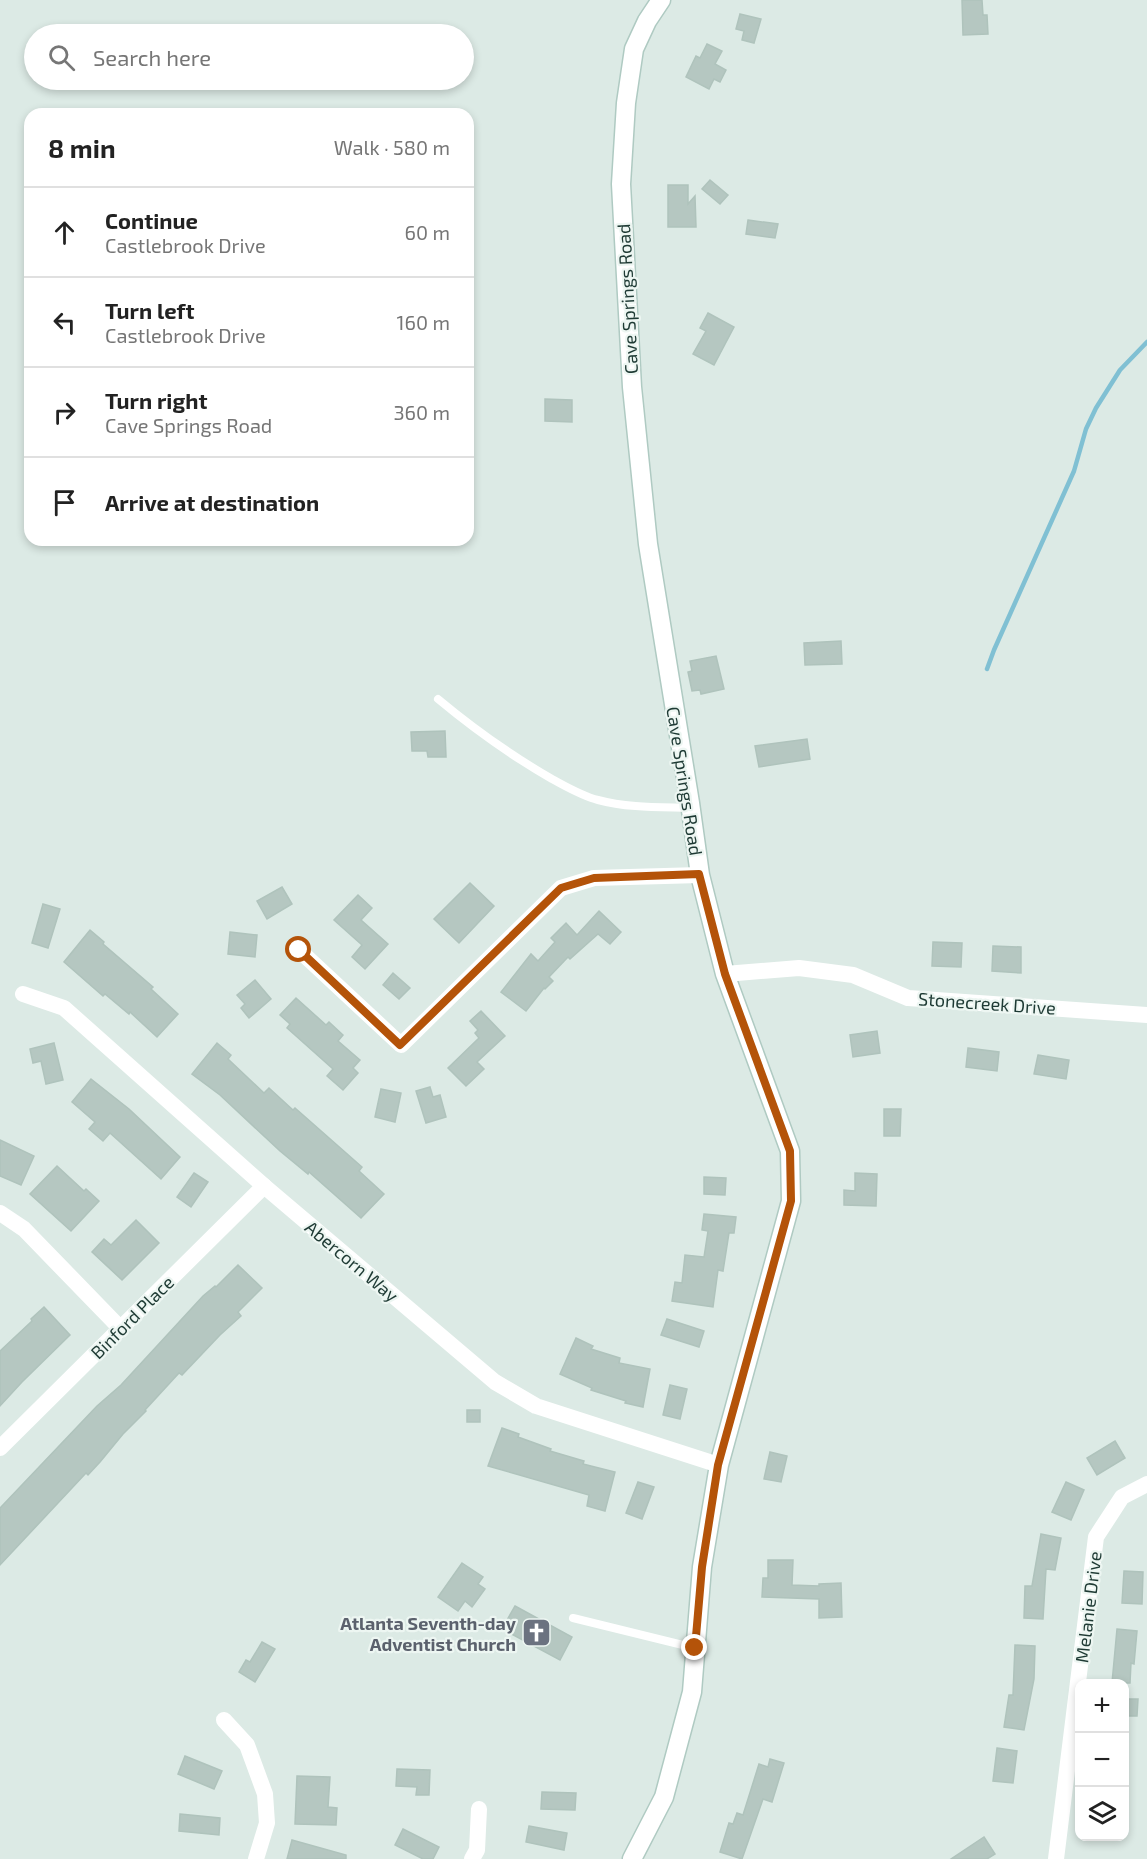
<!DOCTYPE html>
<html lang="en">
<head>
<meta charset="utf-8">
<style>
	body { margin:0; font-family:"Exo 2",sans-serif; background:#f2f2f2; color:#222 }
	.controls { position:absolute; right:18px; bottom:18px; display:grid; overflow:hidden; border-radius:12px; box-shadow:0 3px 9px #0003 }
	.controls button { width:54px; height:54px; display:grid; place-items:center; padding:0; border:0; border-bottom:2px solid #e0e0e0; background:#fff; color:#222; font:30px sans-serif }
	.stop { position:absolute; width:18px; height:18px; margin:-14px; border:4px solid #b45309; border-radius:50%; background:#fff }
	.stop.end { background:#b45309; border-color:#fff; box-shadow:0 2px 6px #0008 }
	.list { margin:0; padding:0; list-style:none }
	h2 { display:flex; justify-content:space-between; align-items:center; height:78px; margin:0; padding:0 24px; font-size:26px }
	h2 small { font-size:20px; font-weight:400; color:#767676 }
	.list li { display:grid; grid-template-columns:39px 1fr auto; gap:18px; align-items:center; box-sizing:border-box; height:90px; padding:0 24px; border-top:2px solid #e0e0e0 }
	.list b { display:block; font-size:22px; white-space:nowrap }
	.list p { margin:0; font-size:20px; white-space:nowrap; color:#767676 }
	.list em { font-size:20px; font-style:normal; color:#767676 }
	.icon { flex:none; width:33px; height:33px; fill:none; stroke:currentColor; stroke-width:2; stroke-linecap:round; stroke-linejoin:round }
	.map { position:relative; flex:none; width:1147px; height:1859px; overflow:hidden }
	.search { position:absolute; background:#fff; box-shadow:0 3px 9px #0003; left:24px; top:24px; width:450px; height:66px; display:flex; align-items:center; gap:15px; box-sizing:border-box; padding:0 21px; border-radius:33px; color:#767676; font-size:22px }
	.panel { position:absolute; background:#fff; box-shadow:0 3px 9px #0003; left:24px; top:108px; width:450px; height:438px; border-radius:18px }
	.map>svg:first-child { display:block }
</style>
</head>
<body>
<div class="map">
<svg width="1147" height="1859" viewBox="0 0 1147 1859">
	<rect width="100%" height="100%" fill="#dceae5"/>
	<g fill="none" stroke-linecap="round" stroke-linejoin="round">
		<polyline stroke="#80c0d3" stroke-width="4.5" points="987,669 994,650 1074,471 1086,429 1096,408 1120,370 1147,342"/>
	</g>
	<g fill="#b5c7c1" stroke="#afc3bc" stroke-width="1.5">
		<polygon points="962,0 982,0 983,15 987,15 988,34 963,35"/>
		<polygon points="740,14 761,19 754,43 742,40 744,31 736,29"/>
		<polygon points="707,44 722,51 715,64 726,70 720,82 714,79 709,89 686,77 696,56 700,58"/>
		<polygon points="710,180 728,195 720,204 702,189"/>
		<polygon points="668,185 688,185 688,204 695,196 696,227 668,227"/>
		<polygon points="748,220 778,224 775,238 746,234"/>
		<polygon points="708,313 734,327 714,365 693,354 706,331 700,328"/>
		<polygon points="545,399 572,400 572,422 545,421"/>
		<polygon points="841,641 842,664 805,665 804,643"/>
		<polygon points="716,656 724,689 701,694 700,690 692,691 688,672 692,671 690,661"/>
		<polygon points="445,731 446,757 428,757 427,751 412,751 411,732"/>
		<polygon points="807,739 810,759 759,767 755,746"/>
		<polygon points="470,883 494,906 459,943 434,919"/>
		<polygon points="282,887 292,904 267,919 257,901"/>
		<polygon points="358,895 372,908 361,920 388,944 365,969 352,957 362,945 334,920"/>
		<polygon points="43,904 60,909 48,948 32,943"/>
		<polygon points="599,911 621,932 610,944 598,934 570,959 568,957 549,977 553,981 545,989 544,988 526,1011 501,992 531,954 538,961 555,942 551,938 566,923 577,935"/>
		<polygon points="90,930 104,942 103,944 153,987 151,989 178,1014 157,1037 130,1012 129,1014 105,994 103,996 64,962"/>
		<polygon points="230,932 257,935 255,957 228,954"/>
		<polygon points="933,942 962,943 961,967 932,966"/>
		<polygon points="993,946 1021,947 1021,973 992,971"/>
		<polygon points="393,973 410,988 399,999 383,985"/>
		<polygon points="255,980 271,999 249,1018 241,1008 245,1004 237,995"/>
		<polygon points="296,998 326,1025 329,1022 343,1035 338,1041 360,1060 353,1068 358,1073 343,1090 327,1076 333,1069 287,1028 290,1024 280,1015"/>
		<polygon points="481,1011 505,1036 477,1062 484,1069 466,1086 448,1068 479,1038 475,1033 478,1030 470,1021"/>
		<polygon points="877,1031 880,1053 853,1057 850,1035"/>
		<polygon points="54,1043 63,1080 46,1084 41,1061 33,1063 30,1049"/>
		<polygon points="217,1043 231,1055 228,1059 264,1093 269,1088 293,1110 295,1108 362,1167 359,1171 384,1194 361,1218 309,1172 308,1174 280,1151 220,1095 192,1074"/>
		<polygon points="968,1048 999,1052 997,1071 966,1067"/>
		<polygon points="1038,1055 1069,1060 1066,1079 1034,1074"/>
		<polygon points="91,1079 129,1109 180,1157 161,1179 110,1133 103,1141 89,1129 95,1122 72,1102"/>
		<polygon points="430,1087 433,1097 440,1095 446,1117 426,1123 416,1091"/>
		<polygon points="381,1089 401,1093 395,1122 375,1117"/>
		<polygon points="884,1109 901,1109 900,1136 884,1136"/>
		<polygon points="0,1140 34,1156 21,1185 0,1176"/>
		<polygon points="57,1166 84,1191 86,1189 99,1201 71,1231 30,1194"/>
		<polygon points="194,1173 208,1182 191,1207 177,1197"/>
		<polygon points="855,1173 877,1174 876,1206 844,1205 844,1190 855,1191"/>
		<polygon points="704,1177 726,1178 725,1195 704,1194"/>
		<polygon points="704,1214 736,1217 734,1233 729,1233 723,1271 718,1270 713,1307 672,1301 675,1282 682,1283 685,1255 704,1257 708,1231 702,1230"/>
		<polygon points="136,1220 159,1243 122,1280 92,1252 104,1239 111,1245"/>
		<polygon points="238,1265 262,1288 238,1312 241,1316 220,1335 182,1375 179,1373 145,1410 146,1411 123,1434 100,1462 88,1475 86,1473 0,1565 0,1508 97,1406 121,1385 203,1296 215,1286 216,1287"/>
		<polygon points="44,1307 70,1335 22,1382 0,1406 0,1351 32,1321 31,1319"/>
		<polygon points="667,1319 704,1331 699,1347 661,1335"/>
		<polygon points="576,1338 593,1346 591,1349 620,1358 619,1363 650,1369 643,1407 625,1403 626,1401 591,1390 592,1388 560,1374"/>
		<polygon points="670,1385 687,1389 680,1419 663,1415"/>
		<rect x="467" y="1410" width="13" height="12"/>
		<polygon points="502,1428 519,1434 518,1437 551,1449 550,1451 584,1461 583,1464 615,1472 605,1511 587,1506 589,1495 488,1466"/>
		<polygon points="1115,1441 1125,1458 1097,1475 1087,1458"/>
		<polygon points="770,1452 787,1456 781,1482 764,1479"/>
		<polygon points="638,1482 654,1487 642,1519 626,1513"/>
		<polygon points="1066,1482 1084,1490 1071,1520 1052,1512"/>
		<polygon points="1041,1534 1061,1538 1055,1570 1046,1569 1043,1619 1024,1618 1025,1586 1032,1586"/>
		<polygon points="768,1560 793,1560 792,1585 819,1586 819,1584 841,1583 842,1617 819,1618 819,1599 762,1597 763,1578 768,1578"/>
		<polygon points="462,1563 483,1577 478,1584 485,1589 472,1607 465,1601 458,1611 438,1597"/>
		<polygon points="1124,1571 1143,1572 1142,1604 1122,1603"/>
		<polygon points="515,1606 572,1637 560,1660 502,1629"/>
		<polygon points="1117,1629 1137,1631 1134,1664 1131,1663 1130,1683 1112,1683"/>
		<polygon points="262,1642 275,1649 255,1682 239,1672 246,1660 250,1662"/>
		<polygon points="1015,1645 1035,1646 1034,1679 1024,1730 1004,1727 1009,1695 1013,1695"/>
		<polygon points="1125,1699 1138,1699 1137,1716 1125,1716"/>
		<polygon points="997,1748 1017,1751 1013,1783 993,1781"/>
		<polygon points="185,1756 222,1771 214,1789 178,1774"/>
		<polygon points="770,1759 784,1763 772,1802 763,1799 742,1859 720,1852 729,1823 733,1824 737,1813 743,1815 759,1764 768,1767"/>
		<polygon points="397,1769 430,1770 429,1795 416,1795 417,1787 396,1786"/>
		<polygon points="297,1776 330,1777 328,1807 337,1808 336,1825 295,1824"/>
		<polygon points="542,1792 576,1793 575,1810 541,1809"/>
		<polygon points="180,1814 220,1818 219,1835 179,1831"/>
		<polygon points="529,1826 567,1833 564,1850 526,1842"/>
		<polygon points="403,1829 439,1847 433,1859 423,1859 395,1845"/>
		<polygon points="984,1837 995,1854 987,1859 951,1859"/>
		<polygon points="292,1840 346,1855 346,1859 287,1859"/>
	</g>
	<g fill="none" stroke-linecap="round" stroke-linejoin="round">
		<defs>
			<polyline id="secondary" points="632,1859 664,1797 692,1692 702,1567 719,1465 791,1201 790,1151 725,974 700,875 690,803 648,544 632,387 621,184 626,103 634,49 647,21 661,0"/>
		</defs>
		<use href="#secondary" stroke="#afcac2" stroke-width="21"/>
		<g stroke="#fff" stroke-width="8">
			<path d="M 438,699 C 474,729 512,756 552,779 C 567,787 582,796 598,800 C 628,808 660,807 691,808"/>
			<polyline points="573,1618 695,1648"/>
		</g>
		<g stroke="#fff" stroke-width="16">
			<polyline points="299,950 401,1045 561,888 594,878 700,875"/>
			<polyline points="725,974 799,968 853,975 908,998 1147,1015"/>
			<polyline points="23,994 64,1008 264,1186 495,1382 536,1406 719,1465"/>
			<polyline points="0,1213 24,1229 121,1329"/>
			<polyline points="0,1448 264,1186"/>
			<polyline points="224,1720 247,1745 265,1794 267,1823 256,1859"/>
			<polyline points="472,1859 477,1850 479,1809"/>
			<polyline points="1056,1859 1096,1537 1122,1497 1147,1484"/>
		</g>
		<use href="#secondary" stroke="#fff" stroke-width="18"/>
	</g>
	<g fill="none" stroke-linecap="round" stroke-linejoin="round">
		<polyline stroke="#b45309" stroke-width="8" points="299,950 400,1045 561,888 594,878 699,874 725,974 790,1151 791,1201 718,1465 702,1567 695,1648"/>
	</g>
	<defs>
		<symbol id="church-square" viewBox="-11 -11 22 22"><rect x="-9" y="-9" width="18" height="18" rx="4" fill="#6b7280" stroke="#edf6f2"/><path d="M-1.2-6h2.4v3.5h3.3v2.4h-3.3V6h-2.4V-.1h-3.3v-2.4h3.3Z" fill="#fff"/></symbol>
	</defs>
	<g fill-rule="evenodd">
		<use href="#church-square" x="520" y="1616" width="33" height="33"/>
	</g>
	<g text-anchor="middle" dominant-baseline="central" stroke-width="4.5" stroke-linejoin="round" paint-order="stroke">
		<g font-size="18" fill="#1e3a34" stroke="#edf6f2">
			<text transform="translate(627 299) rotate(-93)">Cave Springs Road</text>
			<text transform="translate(685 781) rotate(81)">Cave Springs Road</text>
			<text transform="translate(987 1003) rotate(4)">Stonecreek Drive</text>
			<text transform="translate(352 1261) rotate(40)">Abercorn Way</text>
			<text transform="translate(132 1317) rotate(-45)">Binford Place</text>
			<text transform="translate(1088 1607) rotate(-83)">Melanie Drive</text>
		</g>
		<g font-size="18" font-weight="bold" fill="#5b616d" stroke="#edf6f2" text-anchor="end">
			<text x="516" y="1623">Atlanta Seventh-day<tspan x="516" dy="21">Adventist Church</tspan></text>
		</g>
	</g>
</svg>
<div class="controls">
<button>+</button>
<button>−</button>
<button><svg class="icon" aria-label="layers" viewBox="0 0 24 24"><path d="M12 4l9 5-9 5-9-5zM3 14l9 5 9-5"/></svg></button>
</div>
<div class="stop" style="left:299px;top:950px"></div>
<div class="stop end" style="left:695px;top:1648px"></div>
<div class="search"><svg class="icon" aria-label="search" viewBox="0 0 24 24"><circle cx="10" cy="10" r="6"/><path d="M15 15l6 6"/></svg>Search here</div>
<section class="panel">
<h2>8 min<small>Walk · 580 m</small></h2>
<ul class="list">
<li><svg class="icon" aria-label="ahead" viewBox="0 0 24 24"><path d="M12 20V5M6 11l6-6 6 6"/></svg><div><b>Continue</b><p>Castlebrook Drive</p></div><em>60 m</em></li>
<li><svg class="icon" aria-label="left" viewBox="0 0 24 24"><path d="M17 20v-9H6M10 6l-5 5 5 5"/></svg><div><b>Turn left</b><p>Castlebrook Drive</p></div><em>160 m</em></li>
<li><svg class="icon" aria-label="right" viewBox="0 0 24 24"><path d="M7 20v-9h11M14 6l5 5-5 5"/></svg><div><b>Turn right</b><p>Cave Springs Road</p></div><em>360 m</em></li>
<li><svg class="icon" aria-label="arrive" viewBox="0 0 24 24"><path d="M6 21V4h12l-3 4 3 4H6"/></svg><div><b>Arrive at destination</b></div></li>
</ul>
</section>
</div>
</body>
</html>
